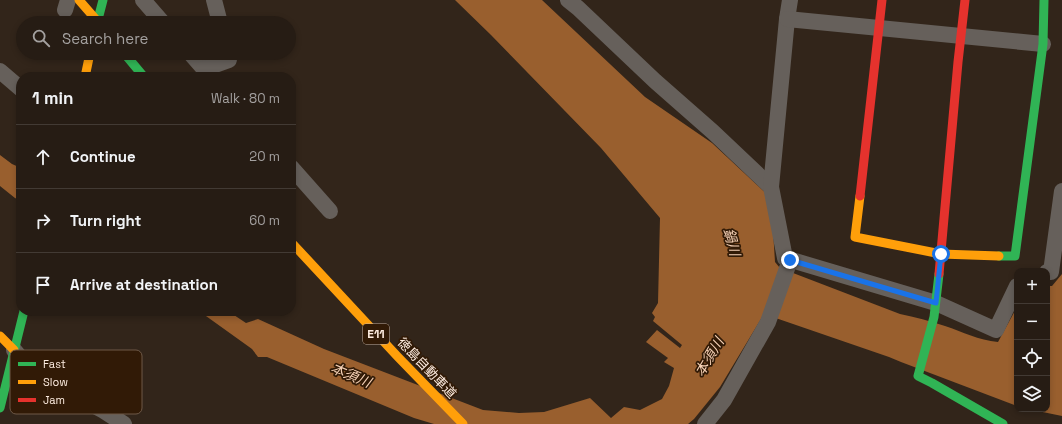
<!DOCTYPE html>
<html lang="en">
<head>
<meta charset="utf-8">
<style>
	body { margin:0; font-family:"Space Grotesk","Noto Sans JP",sans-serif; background:#322922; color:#f1f3f6 }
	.controls { position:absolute; right:12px; bottom:12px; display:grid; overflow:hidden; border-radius:8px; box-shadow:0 2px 6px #0003 }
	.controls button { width:36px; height:36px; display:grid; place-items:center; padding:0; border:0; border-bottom:1px solid #423a34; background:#261c14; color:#f1f3f6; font:20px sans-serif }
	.stop { position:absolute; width:12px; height:12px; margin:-9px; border:3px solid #1a73e8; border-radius:50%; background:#fff }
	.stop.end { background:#1a73e8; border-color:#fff; box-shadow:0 1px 4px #0008 }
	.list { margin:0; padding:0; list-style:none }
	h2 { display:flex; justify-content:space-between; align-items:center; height:52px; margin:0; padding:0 16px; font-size:17px }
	h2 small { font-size:13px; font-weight:400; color:#a4a1a0 }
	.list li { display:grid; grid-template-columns:26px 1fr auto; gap:12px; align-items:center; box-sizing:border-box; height:64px; padding:0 16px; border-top:1px solid #423a34 }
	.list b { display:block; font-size:15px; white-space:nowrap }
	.list em { font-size:13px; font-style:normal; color:#a4a1a0 }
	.icon { flex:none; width:22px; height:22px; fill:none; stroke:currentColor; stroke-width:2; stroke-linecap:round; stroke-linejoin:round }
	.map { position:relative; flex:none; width:1062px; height:424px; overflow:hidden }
	.search { position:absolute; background:#261c14; box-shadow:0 2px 6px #0003; left:16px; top:16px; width:280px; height:44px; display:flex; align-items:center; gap:10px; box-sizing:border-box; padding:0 14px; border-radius:22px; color:#a4a1a0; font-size:15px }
	.panel { position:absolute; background:#261c14; box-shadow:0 2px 6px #0003; left:16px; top:72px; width:280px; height:244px; border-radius:16px }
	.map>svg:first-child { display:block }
</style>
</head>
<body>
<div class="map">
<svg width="1062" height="424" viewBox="0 0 1062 424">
	<rect width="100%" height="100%" fill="#32251a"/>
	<g fill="#995f2e">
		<path d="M 455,0 L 542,0 L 645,97 L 712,143 L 771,198 L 775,262 L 780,268 L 900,314 C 915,317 930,321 945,326 C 963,332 978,340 998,342 L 1017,307 L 1017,406 L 901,362 L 889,357 L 764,314 L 720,387 L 694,419 L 688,424 L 434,424 L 414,418 L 267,357 L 258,357 L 252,349 L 199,311 L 228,311 L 246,323 L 258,319 L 324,349 L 483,410 L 519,413 L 544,412 L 590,398 L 611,418 L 624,407 L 640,410 L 662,399 L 669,386 L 674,368 L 664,362 L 668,358 L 646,342 L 657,330 L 680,348 L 682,345 L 653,321 L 655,317 L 652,313 L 658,303 L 660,218 L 601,148 L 491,35 Z"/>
		<polygon points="0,155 12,164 21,168 21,201 15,198 0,186"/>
		<polygon points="1062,274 1062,416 1028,409 1047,409 1047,286 1052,286"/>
	</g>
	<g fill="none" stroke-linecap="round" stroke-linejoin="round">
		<g stroke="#66605b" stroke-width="16">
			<polyline points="143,0 163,23"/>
			<polyline points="214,0 220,23"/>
			<polyline points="568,0 578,8 655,81 713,132 771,187"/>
			<polyline points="790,0 787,19 771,187 785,258 936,303 996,330 1017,286"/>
			<polyline points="65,10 68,0"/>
			<polyline points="787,19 1043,44"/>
			<polyline points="190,53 211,77"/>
			<polyline points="204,69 229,60 228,53"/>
			<polyline points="0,71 21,89"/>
			<polyline points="291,167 330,211"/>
			<polyline points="1047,272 1051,272 1062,191"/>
			<polyline points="14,350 25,363 45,379 104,411 124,424"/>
			<polyline points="705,424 724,400 768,322 790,260"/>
		</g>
		<g stroke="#30b455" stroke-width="9">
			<polyline points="97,23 103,0"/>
			<polyline points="124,53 144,77"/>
			<polyline points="999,256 1015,256 1043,44 1044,0"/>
			<polyline points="939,274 934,317 918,376 932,383 1003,424"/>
			<polyline points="0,408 24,311"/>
		</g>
		<g stroke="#ff9f0a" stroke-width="9">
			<polyline points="85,77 90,53"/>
			<polyline points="860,196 855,237 941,254 999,256"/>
			<polyline points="291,242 398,357 463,424"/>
			<polyline points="0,336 14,350"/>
		</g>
		<g stroke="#e5322d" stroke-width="9">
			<polyline points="860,196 882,0"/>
			<polyline points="939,274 958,62 965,0"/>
		</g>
		<polyline stroke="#ff9f0a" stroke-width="9" points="79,0 99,23"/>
	</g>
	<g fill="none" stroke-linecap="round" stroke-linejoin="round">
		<polyline stroke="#1a73e8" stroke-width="5" points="790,260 936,303 941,254"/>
	</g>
	<g text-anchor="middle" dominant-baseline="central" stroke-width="3.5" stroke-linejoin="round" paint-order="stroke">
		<rect fill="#311a06" stroke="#c0ad9f" stroke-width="1" x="363" y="324" width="26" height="20" rx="3"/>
		<g font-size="12" font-weight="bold" fill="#fdece0">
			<text x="376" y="334">E11</text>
		</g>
		<g font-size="13" fill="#fdece0" stroke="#311a06">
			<text transform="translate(427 368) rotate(46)">徳島自動車道</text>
		</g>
		<g font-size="14" font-style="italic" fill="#f5d1b6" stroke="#311a06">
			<text transform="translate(732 242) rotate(76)">鍋川</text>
			<text transform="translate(709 357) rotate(-59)">本須川</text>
			<text transform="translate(351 375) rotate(23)">本須川</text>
		</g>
	</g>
	<rect x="10" y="350" width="132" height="64" rx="6" fill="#311a06" stroke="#6e5947" stroke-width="1"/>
	<rect x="18" y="362" width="18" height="4" fill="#30b455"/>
	<rect x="18" y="380" width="18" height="4" fill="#ff9f0a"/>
	<rect x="18" y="398" width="18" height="4" fill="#e5322d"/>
	<g font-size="11" fill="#fdece0">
		<text x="43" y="368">Fast</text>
		<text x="43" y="386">Slow</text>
		<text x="43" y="404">Jam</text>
	</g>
</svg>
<div class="controls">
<button>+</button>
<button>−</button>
<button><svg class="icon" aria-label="locate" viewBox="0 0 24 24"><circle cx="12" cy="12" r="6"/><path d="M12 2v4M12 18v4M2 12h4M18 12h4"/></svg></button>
<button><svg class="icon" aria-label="layers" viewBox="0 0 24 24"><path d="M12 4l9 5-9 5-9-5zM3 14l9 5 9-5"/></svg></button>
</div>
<div class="stop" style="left:941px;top:254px"></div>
<div class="stop end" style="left:790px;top:260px"></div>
<div class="search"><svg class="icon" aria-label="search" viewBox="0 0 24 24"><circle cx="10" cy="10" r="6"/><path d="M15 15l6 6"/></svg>Search here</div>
<section class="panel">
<h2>1 min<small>Walk · 80 m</small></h2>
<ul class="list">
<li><svg class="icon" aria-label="ahead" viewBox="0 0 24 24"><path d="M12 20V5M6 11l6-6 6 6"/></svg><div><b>Continue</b></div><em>20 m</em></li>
<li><svg class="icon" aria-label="right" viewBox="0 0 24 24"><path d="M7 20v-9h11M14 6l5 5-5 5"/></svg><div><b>Turn right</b></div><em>60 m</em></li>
<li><svg class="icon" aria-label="arrive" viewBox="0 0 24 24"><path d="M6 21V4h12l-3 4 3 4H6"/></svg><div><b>Arrive at destination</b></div></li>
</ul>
</section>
</div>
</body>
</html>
